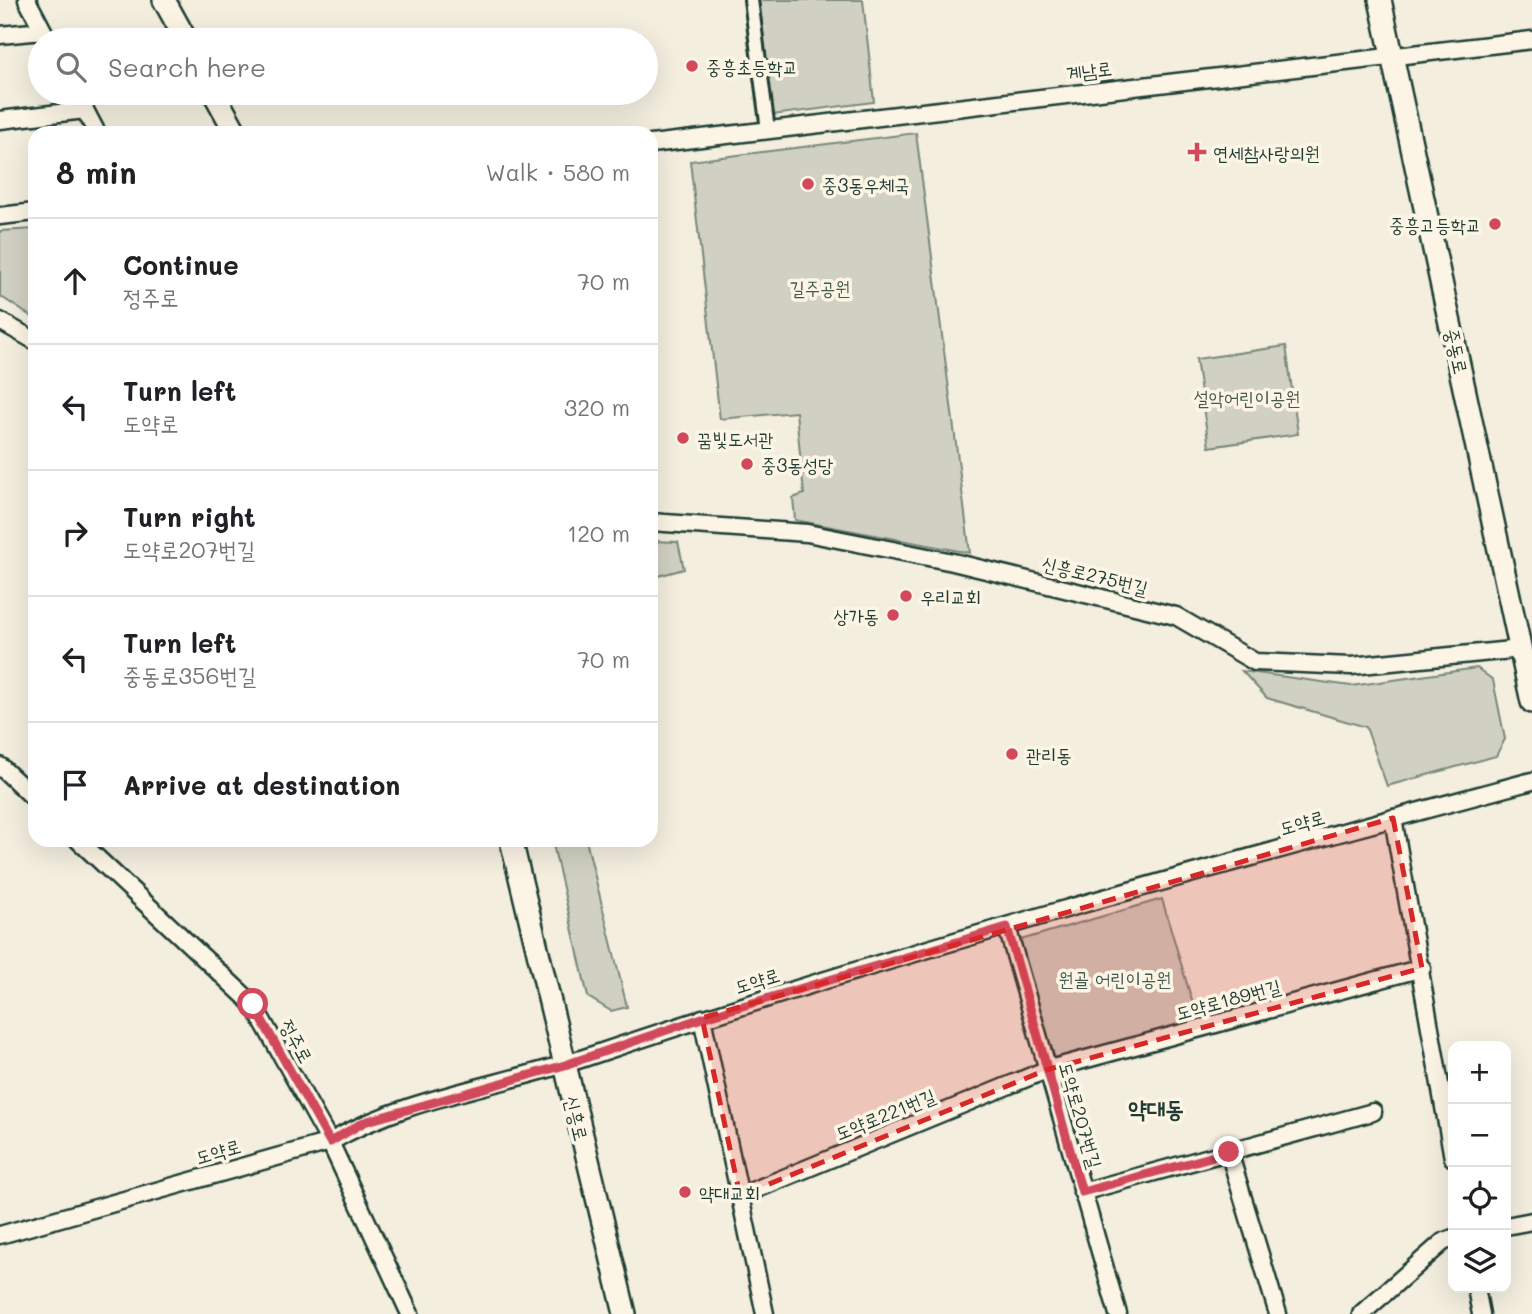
<!DOCTYPE html>
<html lang="en">
<head>
<meta charset="utf-8">
<style>
	body { margin:0; font-family:Mali,"Poor Story",sans-serif; background:#f6f6f6; color:#202124 }
	.controls { position:absolute; right:21px; bottom:21px; display:grid; overflow:hidden; border-radius:14px; box-shadow:0 7px 28px #0002 }
	.controls button { width:63px; height:63px; display:grid; place-items:center; padding:0; border:0; border-bottom:2px solid #e0e0e0; background:#fff; color:#202124; font:35px sans-serif }
	.stop { position:absolute; width:21px; height:21px; margin:-16px; border:5px solid #d1495b; border-radius:50%; background:#fff }
	.stop.end { background:#d1495b; border-color:#fff; box-shadow:0 2px 7px #0008 }
	.list { margin:0; padding:0; list-style:none }
	h2 { display:flex; justify-content:space-between; align-items:center; height:91px; margin:0; padding:0 28px; font-size:30px }
	h2 small { font-size:23px; font-weight:400; color:#757577 }
	.list li { display:grid; grid-template-columns:46px 1fr auto; gap:21px; align-items:center; box-sizing:border-box; height:126px; padding:0 28px; border-top:2px solid #e0e0e0 }
	.list b { display:block; font-size:26px; white-space:nowrap }
	.list p { margin:0; font-size:23px; white-space:nowrap; color:#757577 }
	.list em { font-size:23px; font-style:normal; color:#757577 }
	.icon { flex:none; width:38px; height:38px; fill:none; stroke:currentColor; stroke-width:2; stroke-linecap:round; stroke-linejoin:round }
	.map { position:relative; flex:none; width:1532px; height:1314px; overflow:hidden }
	.search { position:absolute; background:#fff; box-shadow:0 7px 28px #0002; left:28px; top:28px; width:630px; height:77px; display:flex; align-items:center; gap:18px; box-sizing:border-box; padding:0 24px; border-radius:38px; color:#757577; font-size:26px }
	.panel { position:absolute; background:#fff; box-shadow:0 7px 28px #0002; left:28px; top:126px; width:630px; height:721px; border-radius:21px }
	.map>svg:first-child { display:block }
</style>
</head>
<body>
<div class="map">
<svg width="1532" height="1314" viewBox="0 0 1532 1314">
	<rect width="100%" height="100%" fill="#f3eede"/>
	<filter id="ink" filterUnits="userSpaceOnUse"><feTurbulence type="fractalNoise" baseFrequency=".0143" numOctaves="2"/><feDisplacementMap in="SourceGraphic" scale="14" xChannelSelector="R" yChannelSelector="G"/><feConvolveMatrix kernelMatrix="1 2 1 2 8 2 1 2 1" color-interpolation-filters="sRGB"/></filter>
	<g filter="url(#ink)">
		<g fill="#d0d1c2" stroke="#78877b" stroke-width="2">
			<polygon points="759,0 863,0 874,102 773,115"/>
			<polygon points="916,133 970,553 795,520 793,498 804,494 796,412 720,419 690,161"/>
			<polygon points="35,229 35,319 0,296 0,231"/>
			<polygon points="1286,346 1298,434 1209,447 1196,359"/>
			<polygon points="651,541 678,542 684,569 651,578"/>
			<polygon points="1477,668 1493,680 1505,739 1496,756 1387,786 1366,727 1267,698 1242,671 1351,686"/>
			<polygon points="552,840 586,840 627,1007 611,1011 588,997"/>
			<polygon points="1162,899 1198,1021 1051,1061 1017,941"/>
		</g>
		<g fill="none" stroke-linecap="round" stroke-linejoin="round">
			<defs>
				<polyline id="pedestrian" points="751,0 768,130"/>
				<g id="minor">
					<polyline points="27,0 48,40"/>
					<polyline points="0,35 43,31"/>
					<polyline points="76,93 97,133"/>
					<polyline points="0,120 85,110"/>
					<polyline points="651,144 1532,40"/>
					<polyline points="0,216 35,212"/>
					<polyline points="0,321 35,341"/>
					<polyline points="651,522 807,533 953,562 1176,616 1255,662 1351,666 1521,649"/>
					<polyline points="0,766 35,799"/>
					<polyline points="1393,818 1453,1158"/>
					<polyline points="78,840 253,1004 330,1142 410,1314"/>
					<polyline points="1007,927 1118,1314"/>
					<polyline points="702,1018 765,1314"/>
					<polyline points="1229,1152 1278,1314"/>
					<polyline points="1082,1192 1373,1112"/>
					<polyline points="740,1196 1046,1070 1422,968"/>
					<polyline points="1506,1226 1532,1221"/>
					<path d="M 0,1235 L 330,1142 C 407,1097 502,1086 587,1057 C 897,952 1215,866 1532,781"/>
					<polyline points="1476,1288 1481,1314"/>
					<polyline points="1361,1314 1443,1242 1453,1238"/>
				</g>
				<g id="tertiary">
					<polyline points="164,0 186,40"/>
					<polyline points="1380,0 1532,702"/>
					<polyline points="214,93 236,133"/>
					<polyline points="511,840 625,1314"/>
				</g>
			</defs>
			<use href="#pedestrian" stroke="#1f3d34" stroke-width="18"/>
			<use href="#minor" stroke="#1f3d34" stroke-width="21"/>
			<use href="#tertiary" stroke="#1f3d34" stroke-width="26"/>
			<use href="#pedestrian" stroke="#fcf5e5" stroke-width="12"/>
			<use href="#minor" stroke="#fcf5e5" stroke-width="16"/>
			<use href="#tertiary" stroke="#fcf5e5" stroke-width="21"/>
		</g>
	</g>
	<g fill="none" stroke-linecap="round" stroke-linejoin="round" filter="url(#ink)">
		<polyline stroke="#d1495b" stroke-width="9" points="253,1004 330,1142 364,1122 565,1065 702,1018 1007,927 1082,1192 1229,1152"/>
	</g>
	<path fill="#d62828" fill-opacity="0.2" stroke="#d62828" stroke-width="5" stroke-dasharray="14 9" stroke-linejoin="round" d="M 1393,818 L 1422,968 L 1046,1070 L 740,1196 L 702,1018 Z"/>
	<g fill="#d1495b" stroke="#fcf5e5" stroke-width="2.5">
		<circle cx="692" cy="66" r="7"/>
		<path d="M1193.5 141.5h7v7h7v7h-7v7h-7v-7h-7v-7h7z"/>
		<circle cx="808" cy="184" r="7"/>
		<circle cx="1495" cy="224" r="7"/>
		<circle cx="683" cy="438" r="7"/>
		<circle cx="747" cy="464" r="7"/>
		<circle cx="906" cy="596" r="7"/>
		<circle cx="893" cy="615" r="7"/>
		<circle cx="1012" cy="754" r="7"/>
		<circle cx="685" cy="1192" r="7"/>
	</g>
	<g text-anchor="middle" dominant-baseline="central" stroke-width="7" stroke-linejoin="round" paint-order="stroke">
		<g font-size="19" fill="#1f3d34" stroke="#fcf5e5" text-anchor="start">
			<text x="706" y="66">중흥초등학교</text>
			<text x="1213" y="152">연세참사랑의원</text>
			<text x="822" y="184">중3동우체국</text>
			<text x="1481" y="224" text-anchor="end">중흥고등학교</text>
			<text x="697" y="438">꿈빛도서관</text>
			<text x="761" y="464">중3동성당</text>
			<text x="920" y="596">우리교회</text>
			<text x="879" y="615" text-anchor="end">상가동</text>
			<text x="1026" y="754">관리동</text>
			<text x="699" y="1192">약대교회</text>
		</g>
		<g font-size="19" fill="#1f3d34" stroke="#fcf5e5">
			<text transform="translate(1089 70) rotate(-7)">계남로</text>
			<text transform="translate(1457 351) rotate(77)">중동로</text>
			<text transform="translate(1095 575) rotate(14)">신흥로275번길</text>
			<text transform="translate(1302 822) rotate(-16)">도약로</text>
			<text transform="translate(757 980) rotate(-17)">도약로</text>
			<text transform="translate(1228 999) rotate(-15)">도약로189번길</text>
			<text transform="translate(297 1041) rotate(61)">정주로</text>
			<text transform="translate(885 1114) rotate(-22)">도약로221번길</text>
			<text transform="translate(1081 1115) rotate(74)">도약로207번길</text>
			<text transform="translate(577 1118) rotate(76)">신흥로</text>
			<text transform="translate(218 1151) rotate(-16)">도약로</text>
		</g>
		<g font-size="19" fill="#425b50" stroke="#fcf5e5">
			<text x="820" y="287">길주공원</text>
			<text x="1247" y="397">설악어린이공원</text>
			<text x="1115" y="978">원골 어린이공원</text>
		</g>
		<g font-size="23" font-weight="bold" fill="#1f3d34" stroke="#fcf5e5">
			<text x="1156" y="1108">약대동</text>
		</g>
	</g>
</svg>
<div class="controls">
<button>+</button>
<button>−</button>
<button><svg class="icon" aria-label="locate" viewBox="0 0 24 24"><circle cx="12" cy="12" r="6"/><path d="M12 2v4M12 18v4M2 12h4M18 12h4"/></svg></button>
<button><svg class="icon" aria-label="layers" viewBox="0 0 24 24"><path d="M12 4l9 5-9 5-9-5zM3 14l9 5 9-5"/></svg></button>
</div>
<div class="stop" style="left:253px;top:1004px"></div>
<div class="stop end" style="left:1229px;top:1152px"></div>
<div class="search"><svg class="icon" aria-label="search" viewBox="0 0 24 24"><circle cx="10" cy="10" r="6"/><path d="M15 15l6 6"/></svg>Search here</div>
<section class="panel">
<h2>8 min<small>Walk · 580 m</small></h2>
<ul class="list">
<li><svg class="icon" aria-label="ahead" viewBox="0 0 24 24"><path d="M12 20V5M6 11l6-6 6 6"/></svg><div><b>Continue</b><p>정주로</p></div><em>70 m</em></li>
<li><svg class="icon" aria-label="left" viewBox="0 0 24 24"><path d="M17 20v-9H6M10 6l-5 5 5 5"/></svg><div><b>Turn left</b><p>도약로</p></div><em>320 m</em></li>
<li><svg class="icon" aria-label="right" viewBox="0 0 24 24"><path d="M7 20v-9h11M14 6l5 5-5 5"/></svg><div><b>Turn right</b><p>도약로207번길</p></div><em>120 m</em></li>
<li><svg class="icon" aria-label="left" viewBox="0 0 24 24"><path d="M17 20v-9H6M10 6l-5 5 5 5"/></svg><div><b>Turn left</b><p>중동로356번길</p></div><em>70 m</em></li>
<li><svg class="icon" aria-label="arrive" viewBox="0 0 24 24"><path d="M6 21V4h12l-3 4 3 4H6"/></svg><div><b>Arrive at destination</b></div></li>
</ul>
</section>
</div>
</body>
</html>
